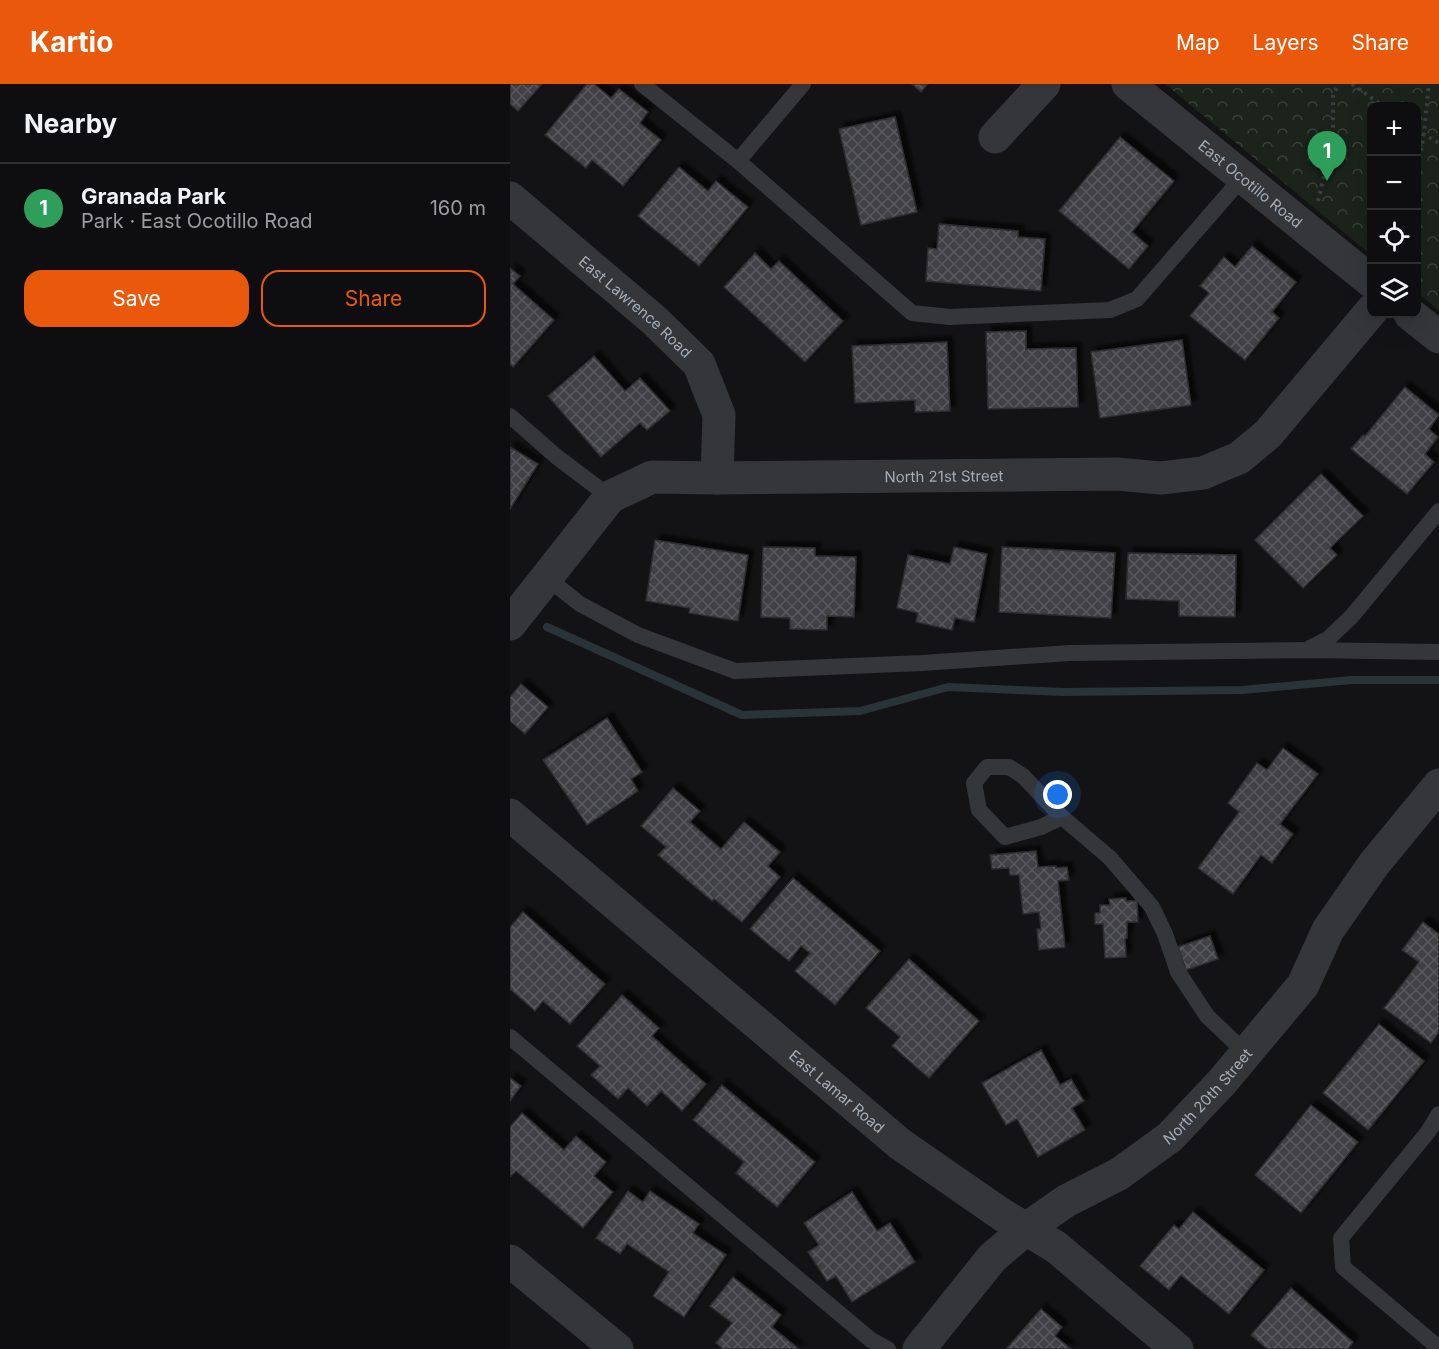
<!DOCTYPE html>
<html lang="en">
<head>
<meta charset="utf-8">
<style>
	body { margin:0; font-family:Inter,sans-serif; background:#1c1c1e; color:#f1f3f6 }
	.controls { position:absolute; right:18px; top:18px; display:grid; overflow:hidden; border-radius:12px; box-shadow:0 6px 24px #0002 }
	.controls button { width:54px; height:54px; display:grid; place-items:center; padding:0; border:0; border-bottom:2px solid #2e2e30; background:#0e0e10; color:#f1f3f6; font:30px sans-serif }
	.you { position:absolute; left:548px; top:711px; width:21px; height:21px; margin:-15px; border:4px solid #fff; border-radius:50%; background:#1a73e8; box-shadow:0 0 0 9px #1a73e833 }
	.badge { display:grid; place-items:center; width:39px; height:39px; border-radius:50%; background:#ea580c; color:#fff; font-size:20px; font-weight:700 }
	.pin { position:absolute; translate:-50% -50px; filter:drop-shadow(0 2px 3px #0008) }
	.pin::after { content:''; position:absolute; top:32px; width:21px; height:18px; background:inherit; clip-path:polygon(0 0,100% 0,50% 100%) }
	.list { margin:0; padding:0; list-style:none }
	h2 { display:flex; justify-content:space-between; align-items:center; height:78px; margin:0; padding:0 24px; font-size:26px }
	h2 small { font-size:20px; font-weight:400; color:#9b9c9f }
	.list li { display:grid; grid-template-columns:39px 1fr auto; gap:18px; align-items:center; box-sizing:border-box; height:90px; padding:0 24px; border-top:2px solid #2e2e30 }
	.list b { display:block; font-size:22px; white-space:nowrap }
	.list p { margin:0; font-size:20px; white-space:nowrap; color:#9b9c9f }
	.list em { font-size:20px; font-style:normal; color:#9b9c9f }
	.actions { display:flex; gap:12px; padding:18px 24px }
	.actions a { flex:1; padding:14px 0; border:2px solid #ea580c; border-radius:18px; text-align:center; font-size:21px; color:#ea580c }
	.actions .main { background:#ea580c; color:#fff }
	.icon { flex:none; width:33px; height:33px; fill:none; stroke:currentColor; stroke-width:2; stroke-linecap:round; stroke-linejoin:round }
	.map { position:relative; flex:none; width:929px; height:1265px; overflow:hidden }
	header { display:flex; align-items:center; gap:36px; box-sizing:border-box; height:84px; padding:0 30px; background:#ea580c; color:#fff }
	header strong { font-size:28px }
	nav { display:flex; gap:33px; margin-inline-start:auto; font-size:21px }
	main { display:flex }
	aside { flex:1; background:#0e0e10 }
	.map>svg:first-child { display:block }
</style>
</head>
<body>
<header>
<strong>Kartio</strong>
<nav><a>Map</a><a>Layers</a><a>Share</a></nav>
</header>
<main>
<aside>
<h2>Nearby<small></small></h2>
<ul class="list">
<li><span class="badge" style="background:#2e9e5b">1</span><div><b>Granada Park</b><p>Park · East Ocotillo Road</p></div><em>160 m</em></li>
</ul>
<div class="actions"><a class="main">Save</a><a>Share</a></div>
</aside>
<div class="map">
<svg width="929" height="1265" viewBox="0 0 929 1265">
	<defs>
		<pattern id="forest-crowns" width="20" height="18" patternUnits="userSpaceOnUse" patternTransform="scale(1.5)"><rect width="20" height="18" fill="#1b231b"/><path d="M2 6a3 3 0 1 1 6 0M12 15a3 3 0 1 1 6 0" fill="none" stroke="#39403a"/></pattern>
		<pattern id="building-cross-hatch" width="8" height="8" patternUnits="userSpaceOnUse" patternTransform="scale(1.5)"><rect width="8" height="8" fill="#3f4145"/><path d="M0 0l8 8M0 8l8-8" fill="none" stroke="#585a5e"/></pattern>
		<filter id="shadow"><feDropShadow dx="5.5" dy="-5.5" stdDeviation="1.5" flood-color="#0009"/></filter>
	</defs>
	<rect width="100%" height="100%" fill="#131315"/>
	<polygon fill="url(#forest-crowns)" points="655,0 929,0 929,227 907,208 906,22 862,22 861,171"/>
	<g fill="none" stroke-linecap="round" stroke-linejoin="round">
		<polyline stroke="#293439" stroke-width="8" points="37,543 232,631 350,627 438,603 554,608 733,606 842,596 929,596"/>
	</g>
	<g fill="url(#building-cross-hatch)" stroke="#2d2d31" stroke-width="1.5" filter="url(#shadow)">
		<polygon points="0,0 32,0 8,27 0,20"/>
		<polygon points="77,0 84,0 101,14 109,5 138,28 130,39 151,56 113,102 82,76 76,84 35,51"/>
		<polygon points="402,0 418,0 411,8"/>
		<polygon points="385,33 407,128 351,141 329,45"/>
		<polygon points="610,53 664,97 622,148 638,162 619,185 549,127"/>
		<polygon points="169,83 198,107 206,97 238,123 189,182 128,132"/>
		<polygon points="429,140 508,147 508,153 535,155 531,207 416,197 418,164 427,165"/>
		<polygon points="742,162 786,198 762,228 769,234 735,276 680,232 699,209 690,202 714,173 725,183"/>
		<polygon points="245,169 261,185 269,177 333,237 295,278 214,203"/>
		<polygon points="0,184 10,192 3,200 44,236 3,283 0,280"/>
		<polygon points="516,247 516,265 566,264 568,323 478,325 476,248"/>
		<polygon points="672,256 681,321 590,334 581,268"/>
		<polygon points="437,258 440,327 405,328 405,316 345,319 342,262"/>
		<polygon points="84,272 115,307 130,294 160,327 137,346 130,339 91,373 38,312"/>
		<polygon points="895,303 929,331 919,345 928,353 915,370 924,378 897,410 841,365 853,351 855,352"/>
		<polygon points="0,363 28,380 0,425"/>
		<polygon points="811,390 853,432 820,464 827,471 793,504 745,456"/>
		<polygon points="145,456 238,471 228,537 179,529 180,524 136,517"/>
		<polygon points="253,463 305,464 305,472 346,473 344,533 317,532 317,546 280,545 280,534 251,533"/>
		<polygon points="444,463 477,470 464,538 445,534 442,546 406,538 408,529 387,524 398,471 440,480"/>
		<polygon points="492,463 605,469 601,534 489,528"/>
		<polygon points="618,469 726,471 725,533 669,532 669,517 616,515"/>
		<polygon points="11,600 38,623 15,650 0,637 0,613"/>
		<polygon points="97,634 132,688 121,695 128,707 77,741 33,676"/>
		<polygon points="773,664 808,690 770,740 783,750 762,779 751,771 723,810 688,784 729,728 718,719 747,679 757,686"/>
		<polygon points="163,704 190,727 180,738 211,765 234,738 270,768 258,782 270,793 232,838 204,815 202,817 148,771 156,763 131,742"/>
		<polygon points="526,767 528,783 546,782 546,784 557,783 559,796 548,797 555,863 529,866 527,845 531,845 529,828 513,830 509,791 500,791 499,784 482,785 480,771"/>
		<polygon points="283,794 370,867 325,921 285,887 300,869 291,862 279,877 240,845"/>
		<polygon points="616,814 616,817 627,817 628,838 617,838 617,854 615,855 616,873 595,874 593,840 585,840 585,829 590,829 590,821 600,821 599,815"/>
		<polygon points="13,828 95,900 60,940 33,917 25,927 0,905 0,843"/>
		<polygon points="913,838 929,850 929,948 921,959 874,924 909,878 892,866"/>
		<polygon points="700,852 708,875 676,886 668,863"/>
		<polygon points="399,875 469,937 419,994 382,962 390,953 356,924"/>
		<polygon points="112,911 149,944 142,952 196,1000 172,1027 151,1007 137,1022 118,1004 108,1015 81,991 90,982 67,962"/>
		<polygon points="869,940 914,977 858,1046 813,1009"/>
		<polygon points="531,966 550,1001 561,995 574,1017 562,1024 575,1046 528,1073 507,1035 496,1041 472,999"/>
		<polygon points="0,994 11,1002 0,1017"/>
		<polygon points="212,1001 305,1078 267,1123 226,1089 234,1078 183,1036"/>
		<polygon points="801,1021 848,1058 791,1129 745,1091"/>
		<polygon points="12,1029 54,1066 66,1052 96,1078 84,1092 103,1108 73,1144 6,1087 0,1093 0,1043"/>
		<polygon points="118,1107 133,1118 140,1107 189,1140 183,1149 216,1171 174,1233 143,1212 159,1188 117,1160 110,1170 86,1154"/>
		<polygon points="342,1108 367,1147 380,1139 405,1178 342,1218 326,1192 317,1197 298,1168 309,1161 294,1139"/>
		<polygon points="683,1128 754,1186 719,1230 671,1191 659,1206 630,1182 664,1141 669,1145"/>
		<polygon points="223,1193 271,1231 262,1243 289,1265 213,1265 206,1259 222,1239 200,1222"/>
		<polygon points="781,1204 843,1258 838,1265 757,1265 741,1251"/>
		<polygon points="531,1225 552,1243 545,1252 561,1265 496,1265"/>
	</g>
	<g fill="none" stroke-linecap="round" stroke-linejoin="round">
		<g stroke="#3a3d41" stroke-width="4" stroke-dasharray="3 4.5" stroke-linecap="butt">
			<polyline points="842,0 873,22"/>
			<polyline points="906,46 929,59"/>
			<path d="M 906,81 C 915,63 916,21 919,0"/>
			<polyline points="808,117 823,54 823,12 828,0"/>
		</g>
		<g stroke="#34363a" stroke-width="16">
			<polyline points="132,0 228,77 402,229 440,233 600,226 627,215 733,93"/>
			<polyline points="228,77 293,0"/>
			<polyline points="0,332 47,373 100,413"/>
			<polyline points="37,494 70,520 128,551 225,587 412,579 560,569 796,566 929,568"/>
			<polyline points="800,564 818,555 842,532 929,427"/>
			<polyline points="552,733 531,743 495,753 469,726 464,699 477,683 499,683 513,692 552,733 600,774 642,823 655,850 668,888 697,932 736,969"/>
			<polyline points="0,953 361,1256 378,1265"/>
			<polyline points="929,1030 918,1048 831,1154 833,1183 929,1264"/>
		</g>
		<g stroke="#34363a" stroke-width="33">
			<path id="s1" d="M 618,0 L 862,198"/>
			<polyline points="485,53 534,0"/>
			<path id="s2" d="M 0,114 L 145,237 L 189,280 L 209,331 L 207,394"/>
			<polyline points="900,230 929,253"/>
			<path id="s3" d="M 0,540 L 100,413 L 142,393 L 207,394 L 607,390 L 651,394 L 693,389 L 729,374 L 758,350 L 862,226"/>
			<path id="s4" d="M 0,731 L 390,1060 L 491,1130 L 546,1163 L 667,1265"/>
			<polyline points="0,1177 107,1265"/>
			<path id="s5" d="M 409,1265 L 482,1174 L 516,1145 L 556,1117 L 609,1090 L 660,1053 L 712,998 L 793,901 L 818,846 L 864,780 L 929,701"/>
		</g>
	</g>
	<g text-anchor="middle" dominant-baseline="central" stroke-width="4.5" stroke-linejoin="round" paint-order="stroke">
		<g font-size="15" fill="#a4acb6" stroke="#0e0e10">
			<text stroke="none"><textPath href="#s1" startOffset="158">East Ocotillo Road</textPath></text>
			<text stroke="none"><textPath href="#s2" startOffset="166">East Lawrence Road</textPath></text>
			<text stroke="none"><textPath href="#s3" startOffset="500">North 21st Street</textPath></text>
			<text stroke="none"><textPath href="#s4" startOffset="428">East Lamar Road</textPath></text>
			<text stroke="none"><textPath href="#s5" startOffset="388">North 20th Street</textPath></text>
		</g>
	</g>
</svg>
<div class="controls">
<button>+</button>
<button>−</button>
<button><svg class="icon" aria-label="locate" viewBox="0 0 24 24"><circle cx="12" cy="12" r="6"/><path d="M12 2v4M12 18v4M2 12h4M18 12h4"/></svg></button>
<button><svg class="icon" aria-label="layers" viewBox="0 0 24 24"><path d="M12 4l9 5-9 5-9-5zM3 14l9 5 9-5"/></svg></button>
</div>
<div class="you"></div>
<div class="pin badge" style="left:817px;top:97px;background:#2e9e5b">1</div>
</div>
</main>
</body>
</html>
